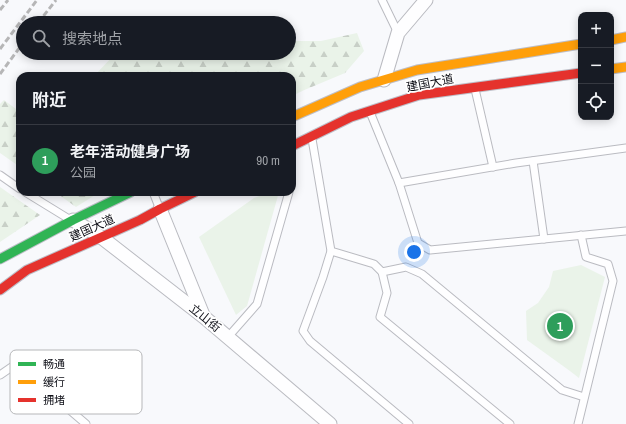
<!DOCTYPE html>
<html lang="zh">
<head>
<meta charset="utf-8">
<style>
	body { margin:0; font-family:"Archivo Narrow","Noto Sans SC",sans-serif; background:#242831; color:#f1f3f6 }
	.controls { position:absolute; right:12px; top:12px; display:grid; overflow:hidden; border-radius:8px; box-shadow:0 2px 10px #0003 }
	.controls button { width:36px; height:36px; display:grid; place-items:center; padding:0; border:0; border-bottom:1px solid #363941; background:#171b24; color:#f1f3f6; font:20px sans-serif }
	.you { position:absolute; left:414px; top:252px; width:14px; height:14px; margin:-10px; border:3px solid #fff; border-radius:50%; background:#1a73e8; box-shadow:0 0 0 6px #1a73e833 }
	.badge { display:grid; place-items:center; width:26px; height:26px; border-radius:50%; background:#2563eb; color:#fff; font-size:13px; font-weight:700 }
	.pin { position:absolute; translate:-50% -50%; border:2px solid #fff; box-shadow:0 1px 4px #0006 }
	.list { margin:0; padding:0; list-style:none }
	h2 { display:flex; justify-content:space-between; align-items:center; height:52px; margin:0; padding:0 16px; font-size:17px }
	h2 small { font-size:13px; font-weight:400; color:#9ea1a6 }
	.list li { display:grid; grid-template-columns:26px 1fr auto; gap:12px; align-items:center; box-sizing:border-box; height:72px; padding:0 16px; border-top:1px solid #363941 }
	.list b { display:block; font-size:15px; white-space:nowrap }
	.list p { margin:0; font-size:13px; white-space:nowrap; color:#9ea1a6 }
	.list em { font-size:13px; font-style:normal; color:#9ea1a6 }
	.icon { flex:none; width:22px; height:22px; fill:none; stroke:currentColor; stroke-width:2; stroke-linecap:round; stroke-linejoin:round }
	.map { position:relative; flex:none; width:626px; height:424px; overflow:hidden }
	.search { position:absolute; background:#171b24; box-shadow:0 2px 10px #0003; left:16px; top:16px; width:280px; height:44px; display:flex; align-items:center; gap:10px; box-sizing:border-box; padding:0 14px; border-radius:22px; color:#9ea1a6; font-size:15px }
	.panel { position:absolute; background:#171b24; box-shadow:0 2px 10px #0003; left:16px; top:72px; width:280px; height:124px; border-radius:12px }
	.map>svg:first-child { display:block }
</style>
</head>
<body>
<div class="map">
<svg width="626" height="424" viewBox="0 0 626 424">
	<defs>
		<pattern id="forest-firs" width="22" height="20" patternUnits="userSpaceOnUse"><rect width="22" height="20" fill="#eaf3e9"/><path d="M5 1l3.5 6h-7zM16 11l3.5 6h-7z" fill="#c8cfc7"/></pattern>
	</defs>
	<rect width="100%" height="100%" fill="#f8f9fc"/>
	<g fill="#eaf3e9">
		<polygon points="270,192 279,192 247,306 236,315 199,237 254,198"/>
		<polygon points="581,265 605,277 579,378 570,371 527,340 526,311 538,303 549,287 553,271"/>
	</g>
	<g fill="url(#forest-firs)">
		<polygon points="357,33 364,51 345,73 302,91 292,96 292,76 94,76 115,54 118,53 289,53 289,41 321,41"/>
		<polygon points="4,100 20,112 20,167 0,153 0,104"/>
		<polygon points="0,187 40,215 0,242"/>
		<polygon points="55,192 100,192 76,207"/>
	</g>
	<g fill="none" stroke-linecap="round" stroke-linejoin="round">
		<defs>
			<g id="lane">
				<polyline points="382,0 398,33"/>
				<polyline points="475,89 493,167"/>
				<polyline points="370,112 399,183 418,243 430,250 626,231"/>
				<polyline points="312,139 331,251 374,264 382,272 406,267 422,274 562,390 584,397"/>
				<polyline points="533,161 544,239"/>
				<polyline points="0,175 20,189"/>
				<polyline points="399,183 516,163 626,148"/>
				<polyline points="25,192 69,219"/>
				<polyline points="153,192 159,207"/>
				<polyline points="331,251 323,277 303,331 310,341 409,424"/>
				<polyline points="382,272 387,293 380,317 510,424"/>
				<polyline points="228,337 257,304 289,192"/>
				<polyline points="0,375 16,364 86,424"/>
				<polyline points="578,424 613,281 608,264 586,257 581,235"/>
			</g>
			<g id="street">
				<polyline points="384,80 398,33 426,0"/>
				<polyline points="160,209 203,315"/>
				<polyline points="73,220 101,237 204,317 330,424"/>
			</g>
			<polyline id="fast" points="0,259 73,220 131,192"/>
			<g id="slow">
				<polyline points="611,40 626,37"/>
				<polyline points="611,69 626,67"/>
				<polyline points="292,117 360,87 417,70 581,44"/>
			</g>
			<g id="jam">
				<polyline points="292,146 351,117 419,95 581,73"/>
				<polyline points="0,290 27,270 140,220 160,209 195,192"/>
			</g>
		</defs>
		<use href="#lane" stroke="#babbc1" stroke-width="9"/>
		<use href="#street" stroke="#babbc1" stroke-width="15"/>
		<use href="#fast" stroke="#bdbec7" stroke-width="11"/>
		<use href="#slow" stroke="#bdbec7" stroke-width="11"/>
		<use href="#jam" stroke="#bdbec7" stroke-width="11"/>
		<use href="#lane" stroke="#fefeff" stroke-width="7"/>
		<use href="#street" stroke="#fefeff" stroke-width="13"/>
		<use href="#fast" stroke="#30b455" stroke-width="9"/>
		<use href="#slow" stroke="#ff9f0a" stroke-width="9"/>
		<use href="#jam" stroke="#e5322d" stroke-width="9"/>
		<g stroke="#b6b6b7" stroke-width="3" stroke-dasharray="6 3" stroke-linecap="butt">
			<polyline points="0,10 8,0"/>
			<polyline points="38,23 56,0"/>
			<polyline points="0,49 37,0"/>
			<polyline points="0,74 23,43"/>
		</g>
	</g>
	<g text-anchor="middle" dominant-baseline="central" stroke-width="3.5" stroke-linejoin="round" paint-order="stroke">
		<g font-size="12" fill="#0d0e16" stroke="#fff">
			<text transform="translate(430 83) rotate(-11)">建国大道</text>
			<text transform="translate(92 228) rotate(-24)">建国大道</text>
			<text transform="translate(205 318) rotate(39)">立山街</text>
		</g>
	</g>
	<rect x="10" y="350" width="132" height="64" rx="6" fill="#fff" stroke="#b6b7b9" stroke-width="1"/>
	<rect x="18" y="362" width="18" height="4" fill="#30b455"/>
	<rect x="18" y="380" width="18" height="4" fill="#ff9f0a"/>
	<rect x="18" y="398" width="18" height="4" fill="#e5322d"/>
	<g font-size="11" fill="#0d0e16">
		<text x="43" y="368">畅通</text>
		<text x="43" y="386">缓行</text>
		<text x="43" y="404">拥堵</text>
	</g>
</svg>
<div class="controls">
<button>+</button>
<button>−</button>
<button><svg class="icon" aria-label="locate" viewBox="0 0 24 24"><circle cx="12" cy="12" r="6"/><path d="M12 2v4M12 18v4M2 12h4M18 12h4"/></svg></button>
</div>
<div class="you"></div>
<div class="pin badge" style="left:560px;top:326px;background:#2e9e5b">1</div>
<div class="search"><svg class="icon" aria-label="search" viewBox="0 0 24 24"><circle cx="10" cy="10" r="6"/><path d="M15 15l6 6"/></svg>搜索地点</div>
<section class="panel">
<h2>附近<small></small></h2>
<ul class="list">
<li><span class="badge" style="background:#2e9e5b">1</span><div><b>老年活动健身广场</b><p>公园</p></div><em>90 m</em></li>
</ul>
</section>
</div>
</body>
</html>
